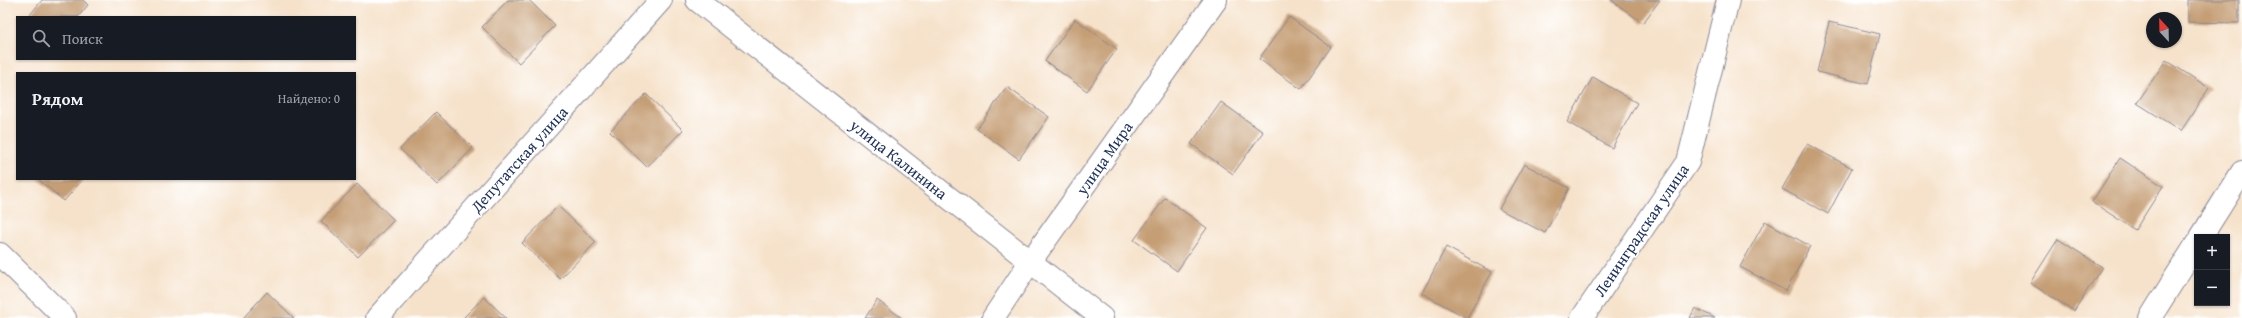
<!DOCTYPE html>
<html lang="ru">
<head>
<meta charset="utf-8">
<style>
	body { margin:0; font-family:"Gentium Book Plus",serif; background:#242831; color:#f1f3f6 }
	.controls { position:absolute; right:12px; bottom:12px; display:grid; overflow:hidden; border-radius:0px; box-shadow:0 1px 3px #0004 }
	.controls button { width:36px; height:36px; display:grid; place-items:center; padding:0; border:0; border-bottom:1px solid #363941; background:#171b24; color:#f1f3f6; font:20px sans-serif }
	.compass { position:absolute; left:2146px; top:12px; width:36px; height:36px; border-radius:50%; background:#171b24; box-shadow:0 1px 3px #0004; rotate:338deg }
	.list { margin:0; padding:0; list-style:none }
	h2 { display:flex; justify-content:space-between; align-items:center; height:52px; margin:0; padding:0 16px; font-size:17px }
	h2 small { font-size:13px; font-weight:400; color:#9ea1a6 }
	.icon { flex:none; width:22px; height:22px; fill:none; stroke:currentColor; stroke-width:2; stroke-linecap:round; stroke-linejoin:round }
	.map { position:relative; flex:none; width:2242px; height:318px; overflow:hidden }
	.search { position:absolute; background:#171b24; box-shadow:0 1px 3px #0004; left:16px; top:16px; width:340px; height:44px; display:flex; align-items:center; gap:10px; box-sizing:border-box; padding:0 14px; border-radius:0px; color:#9ea1a6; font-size:15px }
	.panel { position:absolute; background:#171b24; box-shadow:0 1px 3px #0004; left:16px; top:72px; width:340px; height:108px; border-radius:0px }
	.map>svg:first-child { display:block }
</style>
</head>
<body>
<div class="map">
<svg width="2242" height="318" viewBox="0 0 2242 318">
	<rect width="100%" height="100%" fill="#fff"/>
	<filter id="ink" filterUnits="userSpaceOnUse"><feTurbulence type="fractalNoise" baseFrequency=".025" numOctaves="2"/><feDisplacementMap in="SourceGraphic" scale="8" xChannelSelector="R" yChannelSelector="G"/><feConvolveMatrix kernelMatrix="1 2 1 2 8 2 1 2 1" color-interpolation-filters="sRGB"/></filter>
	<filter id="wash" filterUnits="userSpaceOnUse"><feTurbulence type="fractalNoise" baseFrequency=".012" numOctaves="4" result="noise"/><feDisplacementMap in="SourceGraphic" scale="16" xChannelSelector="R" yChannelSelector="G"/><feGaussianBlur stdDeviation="0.9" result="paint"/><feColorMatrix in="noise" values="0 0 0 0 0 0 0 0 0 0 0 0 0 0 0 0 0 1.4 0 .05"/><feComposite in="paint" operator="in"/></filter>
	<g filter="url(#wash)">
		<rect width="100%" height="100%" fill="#f6e2ca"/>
		<g id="blocks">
			<g fill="#c59e75">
				<polygon points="42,0 83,0 88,5 78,17 30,17 29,16"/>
				<polygon points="508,0 529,0 555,26 519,63 482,27"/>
				<polygon points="1611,0 1660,0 1643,23"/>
				<polygon points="2188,0 2239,0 2239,23 2188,22"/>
				<polygon points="1289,17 1331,47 1301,89 1259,59"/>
				<polygon points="1075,19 1117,49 1087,91 1045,61"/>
				<polygon points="1829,22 1880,34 1868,84 1817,72"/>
				<polygon points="2166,60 2209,88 2181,131 2137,103"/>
				<polygon points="1593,77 1637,103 1612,148 1567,122"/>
				<polygon points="1007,87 1049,117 1019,159 977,129"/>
				<polygon points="646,94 683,130 647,167 610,131"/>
				<polygon points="1221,102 1263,132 1233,174 1191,144"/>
				<polygon points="436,112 473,148 437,185 400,149"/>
				<polygon points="1807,144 1852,168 1828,214 1782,189"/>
				<polygon points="2120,158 2163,186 2135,230 2092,202"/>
				<polygon points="1524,164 1569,188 1545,233 1499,209"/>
				<polygon points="38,179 83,179 64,201"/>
				<polygon points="357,184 394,220 358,257 321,221"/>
				<polygon points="1165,198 1207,228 1177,271 1134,240"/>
				<polygon points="558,206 596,242 560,279 522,243"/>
				<polygon points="1765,221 1810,246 1786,291 1740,267"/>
				<polygon points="2058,239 2102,267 2074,311 2030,283"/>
				<polygon points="1446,247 1492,272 1467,318 1422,293"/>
				<polygon points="267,292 294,318 243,318"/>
				<polygon points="484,297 506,318 463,318"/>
				<polygon points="877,300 902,318 865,318"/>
				<polygon points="1695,308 1715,318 1690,318"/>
			</g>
		</g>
	</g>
	<g filter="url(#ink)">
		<use href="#blocks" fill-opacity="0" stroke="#888894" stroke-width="1"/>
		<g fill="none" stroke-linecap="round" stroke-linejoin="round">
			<defs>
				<g id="minor">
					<polyline points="697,0 1102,318"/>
					<polyline points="2201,237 2242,172"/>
					<polyline points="0,254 65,318"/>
					<polyline points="377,318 661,0"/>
					<polyline points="993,318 1030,262 1216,0"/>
					<polyline points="1582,318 1688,162 1728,0"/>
					<polyline points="2150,318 2197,243"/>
				</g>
			</defs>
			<use href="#minor" stroke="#888894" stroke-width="24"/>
			<use href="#minor" stroke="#fff" stroke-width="22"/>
		</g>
	</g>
	<g text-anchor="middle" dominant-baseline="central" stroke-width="3.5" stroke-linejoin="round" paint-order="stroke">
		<g font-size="16" fill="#1b2f5e" stroke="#fff">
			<text transform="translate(1104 158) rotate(-55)">улица Мира</text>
			<text transform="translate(519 159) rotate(-48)">Депутатская улица</text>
			<text transform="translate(899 159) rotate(38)">улица Калинина</text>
			<text transform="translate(1641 230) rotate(-56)">Ленинградская улица</text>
		</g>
	</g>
</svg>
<div class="controls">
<button>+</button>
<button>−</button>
</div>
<svg class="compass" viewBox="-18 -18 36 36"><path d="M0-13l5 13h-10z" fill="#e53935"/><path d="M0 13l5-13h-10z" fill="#9ea1a6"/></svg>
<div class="search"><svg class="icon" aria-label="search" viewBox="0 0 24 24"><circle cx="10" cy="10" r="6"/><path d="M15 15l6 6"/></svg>Поиск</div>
<section class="panel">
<h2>Рядом<small>Найдено: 0</small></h2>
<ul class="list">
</ul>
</section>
</div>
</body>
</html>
